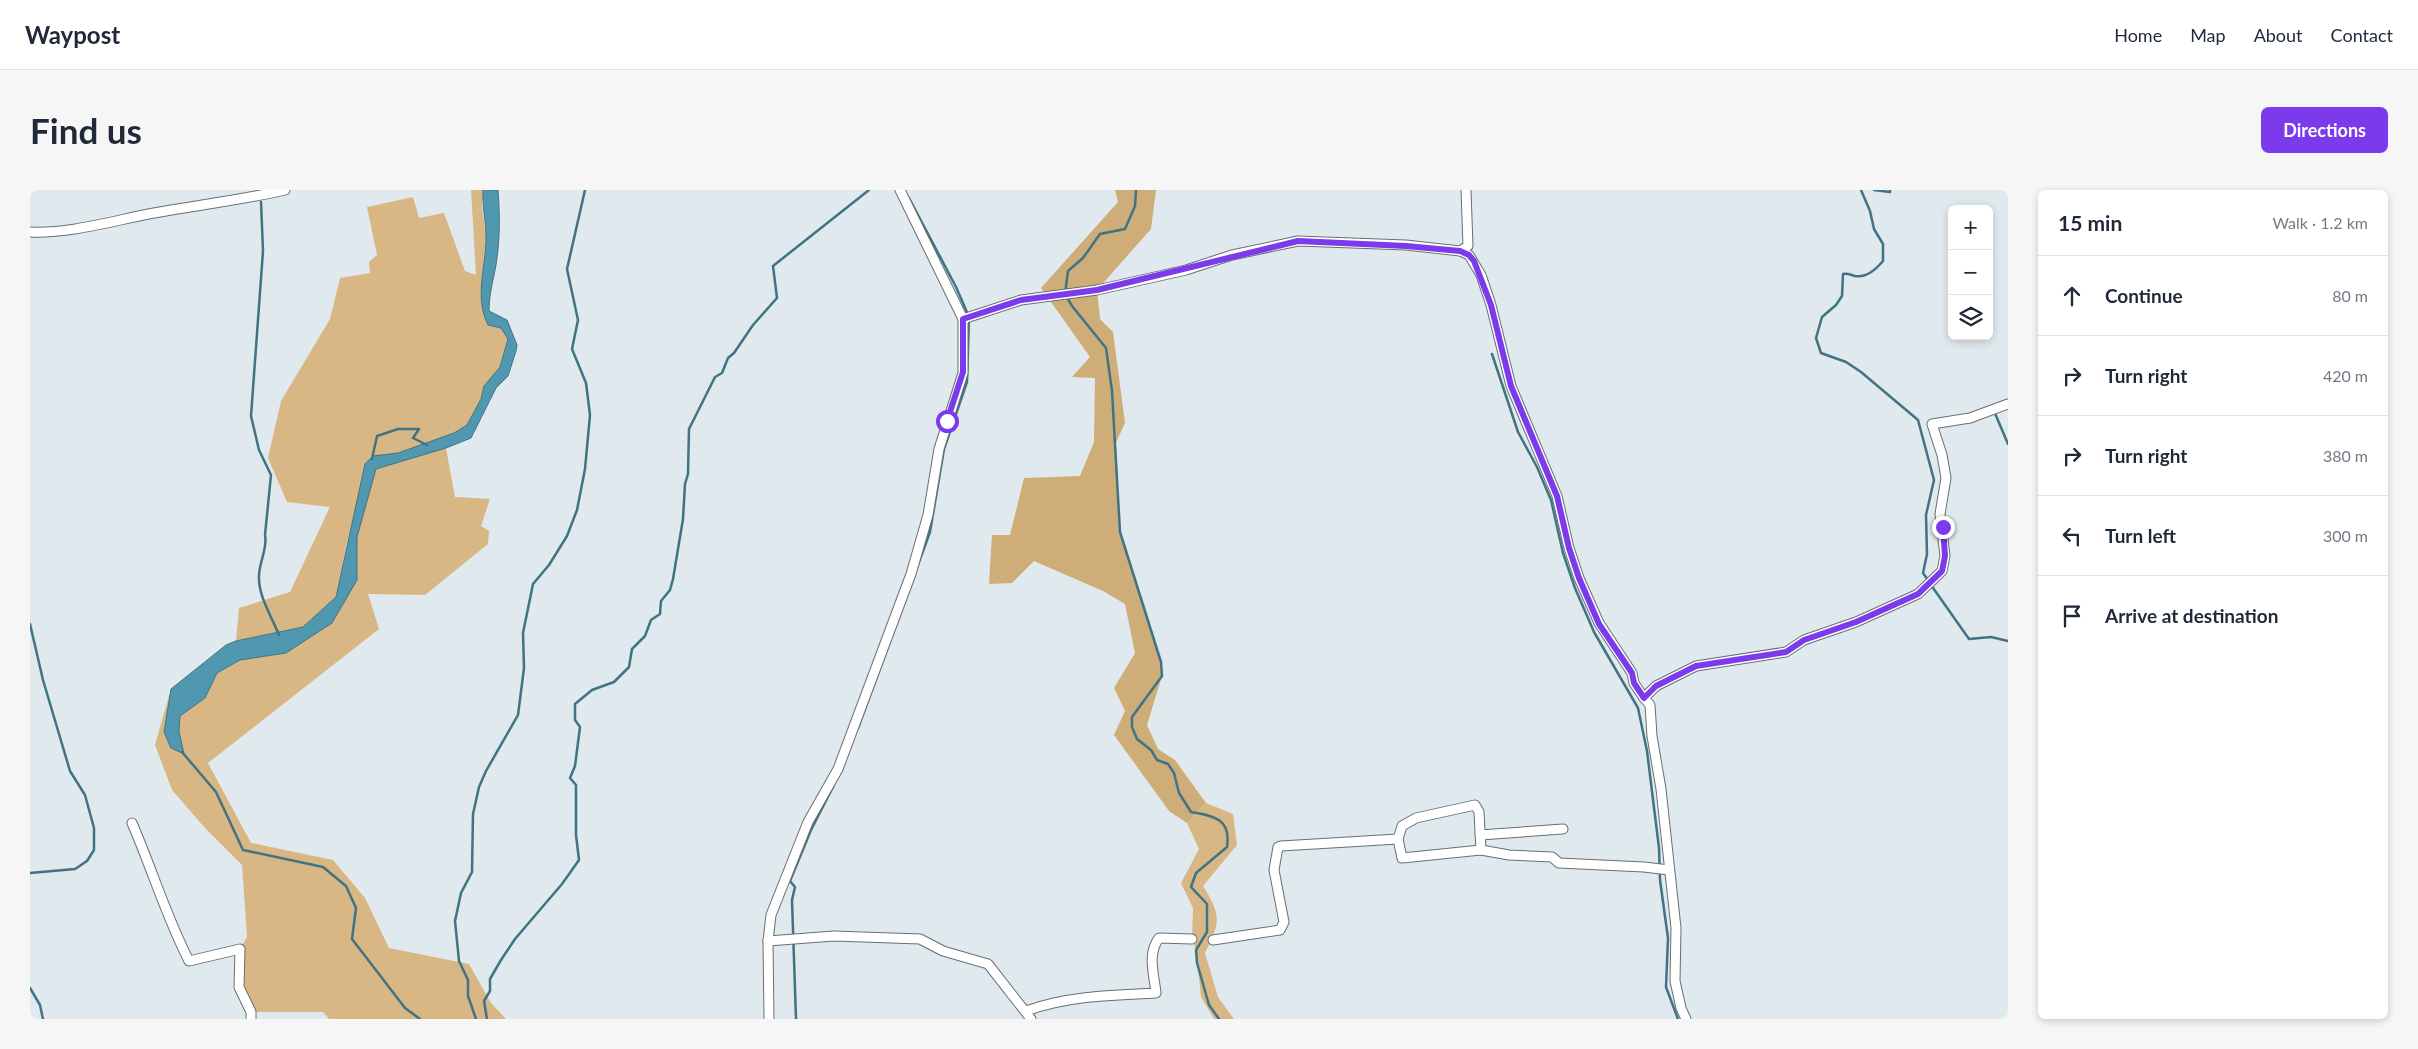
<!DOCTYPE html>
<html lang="en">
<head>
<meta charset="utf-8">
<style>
	body { margin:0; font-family:Lato,sans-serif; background:#f6f6f7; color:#1f2937 }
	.controls { position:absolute; right:15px; top:15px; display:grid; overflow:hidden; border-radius:8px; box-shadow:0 2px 8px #0003 }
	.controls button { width:45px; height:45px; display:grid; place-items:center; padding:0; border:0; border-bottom:1px solid #e0e1e3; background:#fff; color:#1f2937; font:25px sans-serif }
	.stop { position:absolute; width:15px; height:15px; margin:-11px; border:4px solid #7c3aed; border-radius:50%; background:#fff }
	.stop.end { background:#7c3aed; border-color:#fff; box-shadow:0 1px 5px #0008 }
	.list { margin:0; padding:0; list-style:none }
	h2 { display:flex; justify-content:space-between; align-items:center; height:65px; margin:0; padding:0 20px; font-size:21px }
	h2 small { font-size:16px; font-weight:400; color:#747a83 }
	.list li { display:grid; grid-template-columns:32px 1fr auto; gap:15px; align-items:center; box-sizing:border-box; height:80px; padding:0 20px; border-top:1px solid #e0e1e3 }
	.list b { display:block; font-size:19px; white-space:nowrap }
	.list em { font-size:16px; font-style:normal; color:#747a83 }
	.icon { flex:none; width:28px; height:28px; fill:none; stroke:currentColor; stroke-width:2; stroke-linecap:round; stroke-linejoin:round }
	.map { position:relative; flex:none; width:1978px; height:829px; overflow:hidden; border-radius:8px }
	header { display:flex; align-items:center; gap:30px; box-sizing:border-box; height:70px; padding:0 25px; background:#fff; border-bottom:1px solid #e0e1e3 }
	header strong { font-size:24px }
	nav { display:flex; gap:28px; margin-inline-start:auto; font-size:18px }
	.intro { display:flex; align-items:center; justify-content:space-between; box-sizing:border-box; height:120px; padding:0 30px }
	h1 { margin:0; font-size:35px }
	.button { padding:12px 22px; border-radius:8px; background:#7c3aed; color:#fff; font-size:18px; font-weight:700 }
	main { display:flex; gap:30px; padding:0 30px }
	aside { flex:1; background:#fff; border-radius:8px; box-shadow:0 2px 8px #0003 }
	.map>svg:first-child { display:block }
</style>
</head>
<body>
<header>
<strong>Waypost</strong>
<nav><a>Home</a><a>Map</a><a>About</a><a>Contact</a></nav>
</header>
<div class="intro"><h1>Find us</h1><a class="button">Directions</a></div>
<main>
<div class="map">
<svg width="1978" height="829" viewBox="0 0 1978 829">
	<rect width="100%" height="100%" fill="#e0e9ed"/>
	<g fill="#d8b784">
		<polygon points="441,0 453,0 452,17 456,47 452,85 458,135 471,138 478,149 470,177 454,196 451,209 437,235 424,243 368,263 343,266 317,352 306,407 273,437 206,451 209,418 260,402 300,317 257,312 238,268 251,211 300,129 310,88 340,83 339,72 347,65 337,17 383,7 389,28 414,23 435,81 446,85"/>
		<polygon points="416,258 425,307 460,309 451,336 459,341 458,354 395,405 338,404 349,439 178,573 221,653 303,670 335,708 359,758 439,774 461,813 476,829 299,829 293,822 221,822 209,797 210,759 217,747 212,675 175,638 142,600 125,555 141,499 134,542 154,563 149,541 150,526 175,508 187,483 210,470 256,463 322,397 327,390 327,347 346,279"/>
		<path d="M 1176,613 L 1203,624 L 1207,655 L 1173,696 C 1192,726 1190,733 1175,763 L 1188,807 L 1204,829 L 1184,829 L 1171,807 L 1166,760 L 1162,749 L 1163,718 L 1151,693 L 1169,659 L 1157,633 Z"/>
	</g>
	<polygon fill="#cfad78" points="1085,0 1126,0 1121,39 1067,100 1070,129 1083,142 1095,233 1085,255 1090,342 1131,472 1132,486 1117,535 1128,559 1145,570 1176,613 1157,633 1139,621 1084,545 1095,521 1084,498 1105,463 1095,414 1073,401 1004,371 982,393 959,394 962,345 980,345 994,288 1050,286 1064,252 1065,188 1042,187 1060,167 1011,98 1088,12"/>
	<path fill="#5098b0" stroke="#407384" d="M 453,0 L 468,0 C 470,25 470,50 466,75 C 463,91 459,105 459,121 L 477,130 L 487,155 L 486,161 L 478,186 L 466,198 L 441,248 L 416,258 L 346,279 L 327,347 L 327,390 L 302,433 L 256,463 L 210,470 L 187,483 L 175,508 L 150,526 L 149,541 L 154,564 L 141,558 L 134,542 L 141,499 L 196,455 L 206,451 L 273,437 L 306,407 L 335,274 L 343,266 L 368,263 L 424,243 L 437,235 L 451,209 L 454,196 L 470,177 L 478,149 L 471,138 L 458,135 C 444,107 456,76 456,47 C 456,31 452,16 453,0 Z"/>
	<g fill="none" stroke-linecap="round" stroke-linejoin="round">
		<g stroke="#407384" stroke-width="2.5">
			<path d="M 1106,0 L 1105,16 L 1095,39 L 1070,44 L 1053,68 L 1038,81 L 1035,104 L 1042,116 L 1076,158 L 1082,201 L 1090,342 L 1131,472 L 1132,486 L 1102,527 L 1102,537 L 1107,549 L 1121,560 L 1127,570 L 1138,574 L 1144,583 L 1149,603 L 1161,622 C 1185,626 1201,629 1197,657 L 1166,683 L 1161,697 L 1177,714 L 1177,742 L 1166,760 L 1167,773 L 1179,815 L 1189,829"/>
			<path d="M 1831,0 L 1840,21 L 1844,39 L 1853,54 L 1853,71 C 1846,79 1837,88 1825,86 C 1820,85 1819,83 1813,84 L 1812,106 L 1806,115 L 1792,127 L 1786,148 L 1791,163 L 1816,172 L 1831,182 L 1888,230 L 1904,290 L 1896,325 L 1897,364 L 1893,383 L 1898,390"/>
			<polyline points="1844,0 1860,2 1860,0"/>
			<path d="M 231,12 L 233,61 L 221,226 L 229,260 L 241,285 L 235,345 C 238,358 229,372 229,386 C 228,406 242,427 249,445"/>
			<polyline points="1462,164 1488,242 1507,277 1521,310 1533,363 1545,398 1564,442 1608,518 1617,561 1629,658 1630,690 1638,748 1636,797 1648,829"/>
			<polyline points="1964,221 1978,254"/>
			<polyline points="342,269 347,246 368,239 389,239 383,248 397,255"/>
			<polyline points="1901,395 1939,449 1961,447 1978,451"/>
			<polyline points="0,434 13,490 40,581 55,605 64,638 64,660 57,671 45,679 0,683"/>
			<polyline points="828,538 900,342 914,259 937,192 939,127 926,97 879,8"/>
			<polyline points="152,562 186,602 213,660 293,677 316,696 326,718 322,749 375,818 390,829"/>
			<polyline points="0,798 10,815 13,829"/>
			<polyline points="446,829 438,806 438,790 429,771 425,731 431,703 442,682 443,624 449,597 456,581 488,525 494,478 493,443 503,394 519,375 537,346 547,320 555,279 560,225 556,193 542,159 548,130 537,79 555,0"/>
			<polyline points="457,829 454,811 460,801 460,789 471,770 485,749 532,694 549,670 546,645 546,595 540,588 545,576 550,537 545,530 545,514 562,500 584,492 599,477 602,459 615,446 621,430 630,424 631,411 640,400 643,389 653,329 655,294 658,284 659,239 685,187 692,183 698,168 704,163 723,135 747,108 743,76 839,0"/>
			<polyline points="766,829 762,710 765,697 760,691 781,640 804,595"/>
		</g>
		<defs>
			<g id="street">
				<path d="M 0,42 C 39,44 86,30 124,23 C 168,15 212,10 255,0"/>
				<polyline points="1430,61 1438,56 1436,0"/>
				<polyline points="933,129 991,110 1067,100 1156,80 1202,65 1268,51 1376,55 1430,61 1439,65 1451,85 1461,115 1481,196 1527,306 1539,358 1549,388 1569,433 1602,483 1604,493 1614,508"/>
				<path d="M 102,633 C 122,679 136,726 159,771 L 210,759 L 209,797 L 221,822 L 221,829"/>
				<polyline points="1450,645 1533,639"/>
				<polyline points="1368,649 1372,636 1386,628 1445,615 1449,622 1451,660"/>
				<polyline points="1183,750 1250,740 1254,732 1244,680 1248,657 1251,656 1368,649 1372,668 1451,660 1479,665 1522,667 1529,673 1614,677 1639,680"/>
				<polyline points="738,751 804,746 890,749 913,761 958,774 1001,829"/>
				<path d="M 996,821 C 1037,806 1082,805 1126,803 C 1124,784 1117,764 1129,748 L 1162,749"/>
				<polyline points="739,829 738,751 741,725 778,632 808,579 881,384 898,325 909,259 933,183 933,129 870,0"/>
				<polyline points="1656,829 1651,818 1645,791 1646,738 1631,599 1622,546 1620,515 1614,508 1626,496 1666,476 1756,462 1774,450 1826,432 1888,404 1912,381 1915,366 1910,324 1916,288 1912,265 1902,234 1940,228 1978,214"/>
			</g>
		</defs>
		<use href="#street" stroke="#676f72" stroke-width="11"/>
		<use href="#street" stroke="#fff" stroke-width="9"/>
	</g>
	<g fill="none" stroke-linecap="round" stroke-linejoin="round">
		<polyline stroke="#7c3aed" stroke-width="6" points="917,231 933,182 933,129 991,110 1067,100 1268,51 1376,56 1430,61 1439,65 1444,71 1461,115 1481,196 1527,306 1539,358 1549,388 1569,434 1602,483 1604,493 1614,508 1626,496 1666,476 1756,462 1774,450 1826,432 1888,404 1912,381 1915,366 1913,337"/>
	</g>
</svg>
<div class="controls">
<button>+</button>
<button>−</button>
<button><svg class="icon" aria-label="layers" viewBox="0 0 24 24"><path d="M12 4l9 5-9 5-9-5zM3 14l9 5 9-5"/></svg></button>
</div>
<div class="stop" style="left:917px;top:231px"></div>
<div class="stop end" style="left:1913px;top:337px"></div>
</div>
<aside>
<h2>15 min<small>Walk · 1.2 km</small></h2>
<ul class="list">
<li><svg class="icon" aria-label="ahead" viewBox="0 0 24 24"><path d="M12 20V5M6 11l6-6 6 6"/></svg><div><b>Continue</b></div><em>80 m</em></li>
<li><svg class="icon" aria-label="right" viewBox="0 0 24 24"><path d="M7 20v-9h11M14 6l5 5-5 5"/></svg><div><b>Turn right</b></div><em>420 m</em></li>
<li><svg class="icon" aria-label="right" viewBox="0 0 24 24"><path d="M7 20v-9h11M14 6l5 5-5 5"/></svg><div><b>Turn right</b></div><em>380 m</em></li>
<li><svg class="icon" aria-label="left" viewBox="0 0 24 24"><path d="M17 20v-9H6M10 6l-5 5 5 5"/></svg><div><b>Turn left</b></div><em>300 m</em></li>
<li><svg class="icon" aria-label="arrive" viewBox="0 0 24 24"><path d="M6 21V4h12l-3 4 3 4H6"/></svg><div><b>Arrive at destination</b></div></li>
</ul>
</aside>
</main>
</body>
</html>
